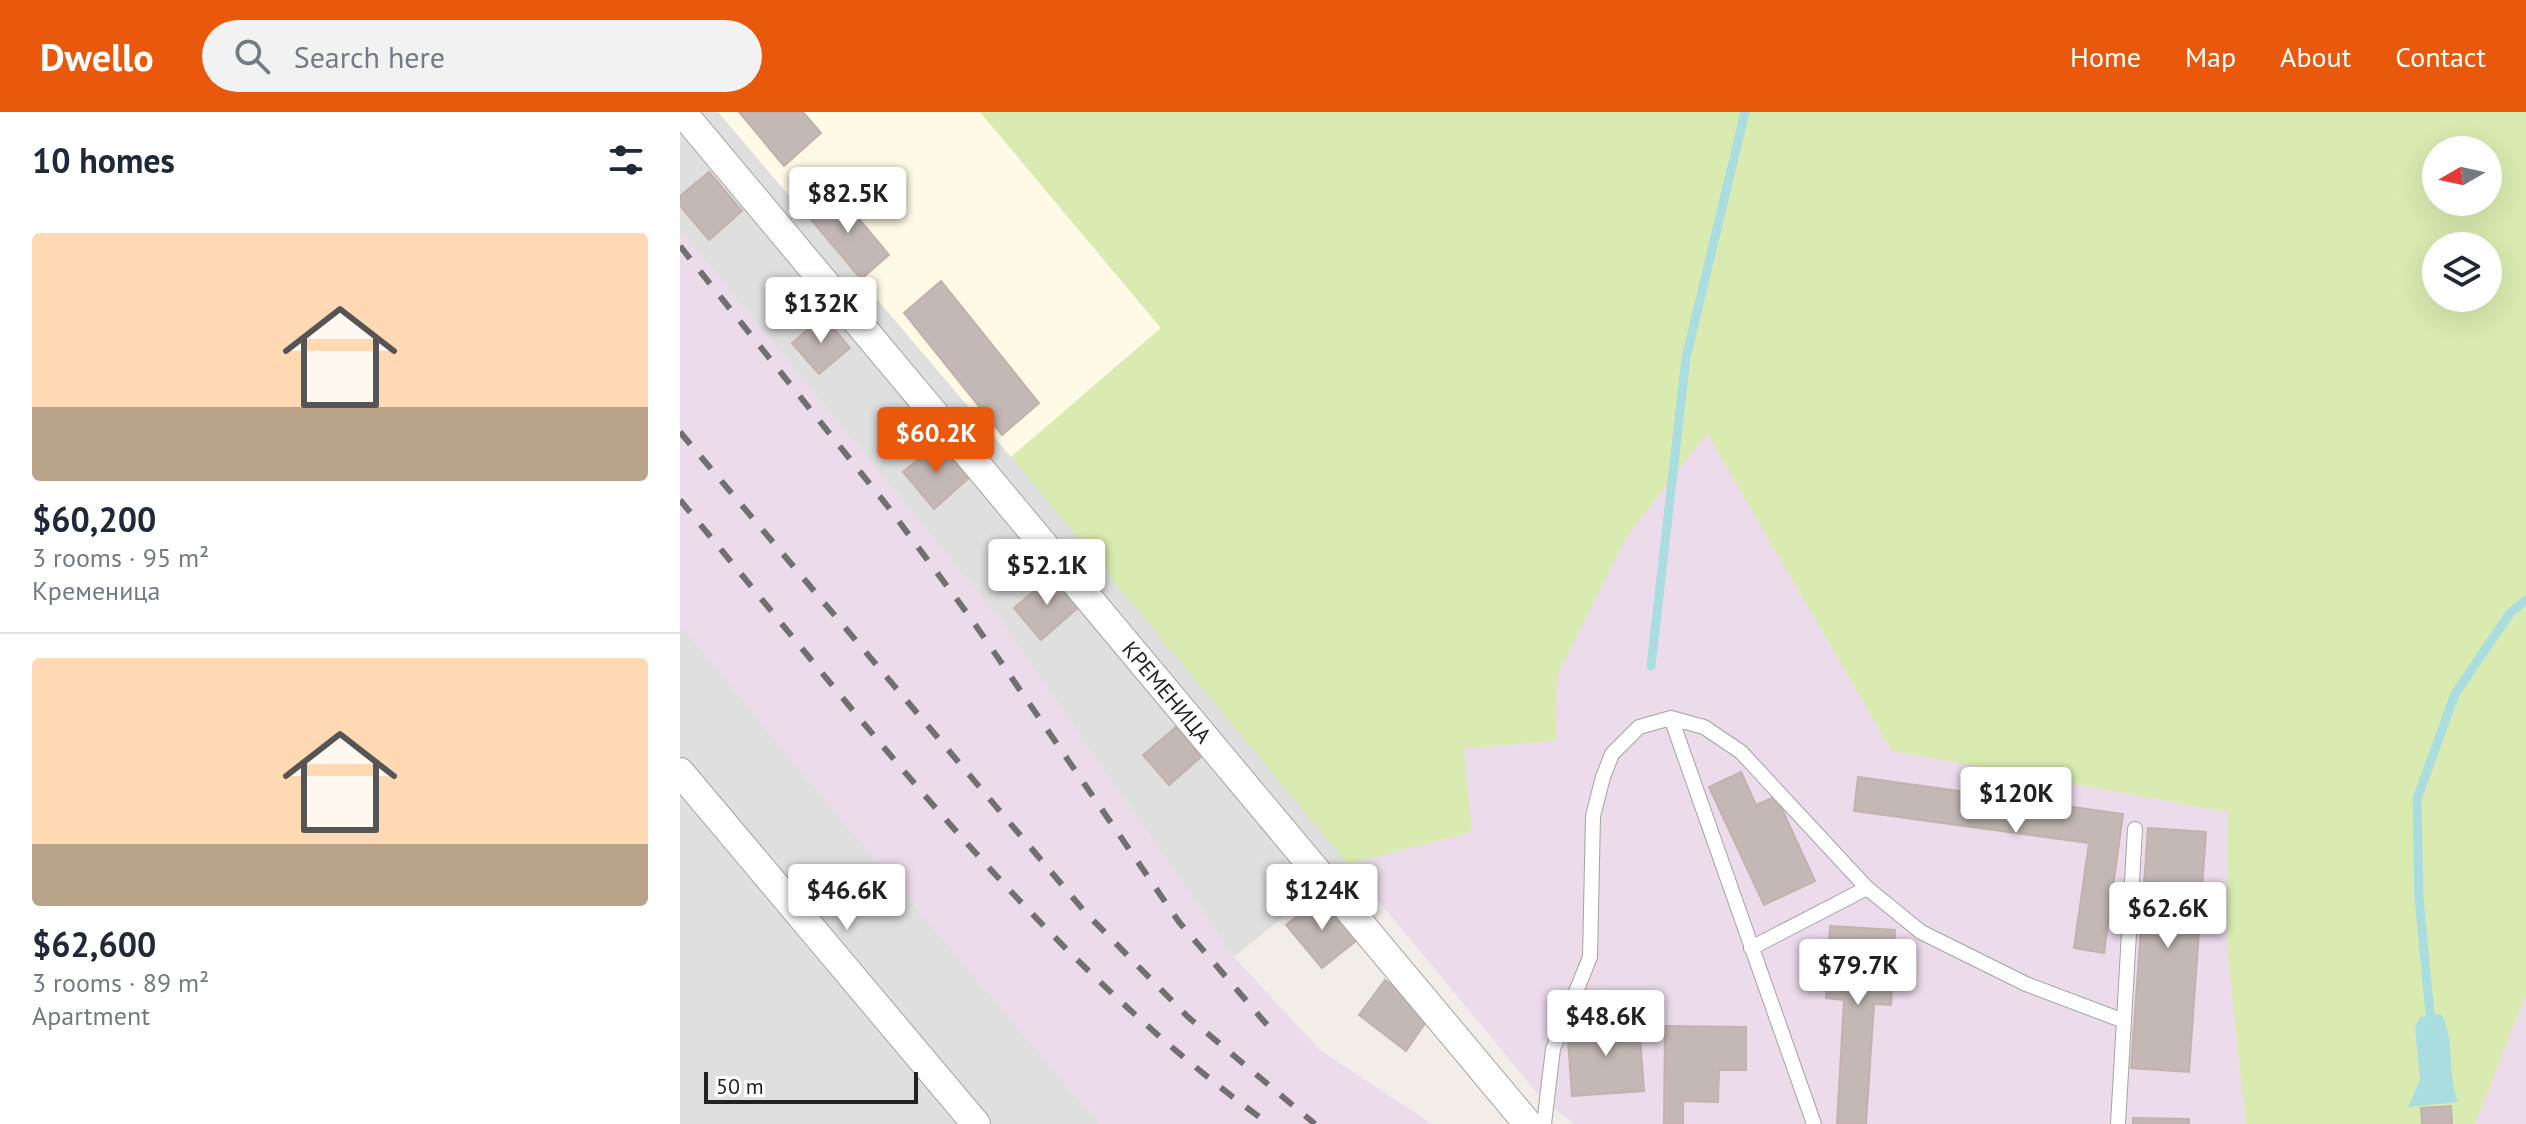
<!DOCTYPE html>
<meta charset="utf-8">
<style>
body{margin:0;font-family:"PT Sans",sans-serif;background:#f2f2f3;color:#1f2937;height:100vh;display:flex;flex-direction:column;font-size:30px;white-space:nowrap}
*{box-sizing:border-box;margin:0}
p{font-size:26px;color:#747a83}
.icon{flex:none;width:44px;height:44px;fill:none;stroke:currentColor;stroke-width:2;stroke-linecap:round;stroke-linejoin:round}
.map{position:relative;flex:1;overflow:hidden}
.side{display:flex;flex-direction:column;background:#fff;width:680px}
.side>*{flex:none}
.needle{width:52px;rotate:261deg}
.controls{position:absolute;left:1742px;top:24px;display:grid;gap:16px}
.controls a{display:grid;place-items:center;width:80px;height:80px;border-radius:50%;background:#fff;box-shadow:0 8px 32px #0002;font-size:40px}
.scale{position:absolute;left:24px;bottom:20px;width:214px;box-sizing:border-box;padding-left:8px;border:4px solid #222;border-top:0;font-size:22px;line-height:28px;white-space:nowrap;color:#222;-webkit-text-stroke:6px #fff;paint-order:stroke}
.price{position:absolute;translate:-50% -68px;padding:0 18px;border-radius:8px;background:#fff;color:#222;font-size:26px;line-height:52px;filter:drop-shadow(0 2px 4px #0008)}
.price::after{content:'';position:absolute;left:50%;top:48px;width:24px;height:18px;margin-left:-12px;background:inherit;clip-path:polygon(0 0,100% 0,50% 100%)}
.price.on{background:#ea580c;color:#fff}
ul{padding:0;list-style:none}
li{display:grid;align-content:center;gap:16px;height:424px;padding:0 32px}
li+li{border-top:2px solid #e0e1e3}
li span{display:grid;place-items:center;height:248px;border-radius:8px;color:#555}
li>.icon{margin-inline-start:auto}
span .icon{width:144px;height:144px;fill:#fffc;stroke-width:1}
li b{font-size:34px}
h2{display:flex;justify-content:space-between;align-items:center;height:96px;padding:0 32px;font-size:34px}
header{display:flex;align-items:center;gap:48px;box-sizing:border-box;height:112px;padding:0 40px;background:#ea580c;color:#fff}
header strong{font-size:38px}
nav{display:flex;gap:44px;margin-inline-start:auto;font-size:28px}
.search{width:560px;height:72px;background:#f2f2f3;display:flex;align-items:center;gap:20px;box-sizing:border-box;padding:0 28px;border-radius:44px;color:#747a83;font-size:30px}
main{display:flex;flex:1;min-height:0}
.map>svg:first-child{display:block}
.residential{fill:#e0dfdf}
.industrial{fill:#ebdbeb}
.education{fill:#fffae5}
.grass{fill:#d9ebb0;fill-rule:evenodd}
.water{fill:#aadddf}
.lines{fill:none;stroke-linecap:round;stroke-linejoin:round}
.stream{stroke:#aadddf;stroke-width:9}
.building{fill:#c3b8b5;stroke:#c4b1ab;stroke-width:2}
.lane-casing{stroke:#a3a3a3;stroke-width:16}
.street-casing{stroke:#a3a3a3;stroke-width:30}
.lane{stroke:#fff;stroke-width:14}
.street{stroke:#fff;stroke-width:28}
.rail{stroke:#707070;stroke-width:6;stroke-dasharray:16 16;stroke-linecap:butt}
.labels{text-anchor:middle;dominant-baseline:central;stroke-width:7;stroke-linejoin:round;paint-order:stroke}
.street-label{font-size:22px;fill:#222;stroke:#fff}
</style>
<header>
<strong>Dwello</strong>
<div class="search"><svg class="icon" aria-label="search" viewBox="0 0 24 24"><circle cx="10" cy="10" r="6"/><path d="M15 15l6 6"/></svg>Search here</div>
<nav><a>Home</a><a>Map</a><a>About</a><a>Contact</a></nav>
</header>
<main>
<section class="side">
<h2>10 homes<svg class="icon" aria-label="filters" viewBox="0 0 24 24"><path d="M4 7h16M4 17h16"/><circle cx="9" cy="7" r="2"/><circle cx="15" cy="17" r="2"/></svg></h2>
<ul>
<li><span style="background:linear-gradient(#ffd9b3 70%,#b9a48a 0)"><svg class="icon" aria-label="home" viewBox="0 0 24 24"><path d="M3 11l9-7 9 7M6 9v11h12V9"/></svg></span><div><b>$60,200</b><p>3 rooms · 95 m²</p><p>Кременица</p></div></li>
<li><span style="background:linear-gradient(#ffd9b3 75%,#b9a48a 0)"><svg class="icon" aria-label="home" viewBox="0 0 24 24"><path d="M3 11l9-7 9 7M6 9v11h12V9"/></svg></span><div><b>$62,600</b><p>3 rooms · 89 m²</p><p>Apartment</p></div></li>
</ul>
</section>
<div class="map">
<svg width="1846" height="1012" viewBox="0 0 1846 1012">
<rect width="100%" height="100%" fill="#f2ede9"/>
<path class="residential" d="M0,0H300L481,216L331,345L668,752L554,845L316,502L0,118Z
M0,512L134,675L419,1012H0Z"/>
<path class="industrial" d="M0,118L316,502L554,845L640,938L752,1012H419L134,675L0,512Z
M1027,320L1212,639L1548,700V846L1566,1012H894L862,987L668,752L792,720L784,637L875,629L877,564L946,426Z
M1846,881V1012H1795Z"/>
<path class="education" d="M38,0H300L481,216L331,345Z"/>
<path class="grass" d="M300,0H1846V881L1795,1012H1566L1548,846V700L1212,639L1027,321L946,426L877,564L876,629L784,637L792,720L668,752L331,345L481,216ZM1756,38H1808V90H1756ZM1756,134H1808V186H1756Z"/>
<path class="water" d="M1761,902C1775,925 1767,961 1778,990L1728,995L1740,968L1735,915L1740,905Z"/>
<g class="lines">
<path class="stream" d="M971,554L1006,246L1065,0
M1751,913L1739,786L1737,687L1775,582L1830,501L1846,488"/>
</g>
<path class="building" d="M59,0H123L141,21L104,54Z
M29,60L62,99L29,128L0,94V84Z
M155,78L209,143L181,167L127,103Z
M261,169L359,291L322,323L224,201Z
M143,204L170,236L139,262L112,231Z
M260,330L289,366L254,397L223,360Z
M374,462L400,494L361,528L334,496Z
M496,615L521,645L489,673L463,643Z
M1061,660L1076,693L1096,684L1135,769L1084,793L1029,675Z
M1178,665L1443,702L1424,841L1394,836L1409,731L1174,699Z
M1468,716L1526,720L1509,960L1451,956Z
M642,784L677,828L642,856L606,813Z
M1150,814L1215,818L1211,893L1194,892L1186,1012H1157L1164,888L1146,886Z
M705,868L750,904L726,939L679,903Z
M959,909L964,979L892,984L887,914Z
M985,914L1066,915V958H1039L1038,990L1003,989V1012H984Z
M1771,994L1772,1012H1742L1741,996Z
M1453,1006L1509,1007V1012H1453Z"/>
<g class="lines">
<g class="lane-casing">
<path id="lane" d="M991,606L1134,1012
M1071,836L1187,776
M864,1012L873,937L910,845L913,704L923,665L932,642L959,615L991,606L1024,615L1061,640L1187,776L1241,820L1346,872L1444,909
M1438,1012L1455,717"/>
</g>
<g class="street-casing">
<g id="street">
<path id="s1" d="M2,0L848,1012"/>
<path d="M0,660L296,1012"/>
</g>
</g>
<use href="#lane" class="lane"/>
<use href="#street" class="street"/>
<path class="rail" d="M0,134L209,396L290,505L499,810L588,914
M0,320L405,800L508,905L635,1012
M0,388C182,606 357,844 589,1012"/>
</g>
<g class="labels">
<g class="street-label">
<text stroke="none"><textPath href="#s1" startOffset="756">КРЕМЕНИЦА</textPath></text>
</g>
</g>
</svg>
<div class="controls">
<a><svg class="needle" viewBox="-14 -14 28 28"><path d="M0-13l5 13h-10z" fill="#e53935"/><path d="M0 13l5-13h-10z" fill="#747a83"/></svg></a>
<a><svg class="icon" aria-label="layers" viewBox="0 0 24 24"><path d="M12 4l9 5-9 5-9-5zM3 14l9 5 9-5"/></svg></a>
</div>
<div class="scale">50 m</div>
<b class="price" style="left:168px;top:123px">$82.5K</b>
<b class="price" style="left:141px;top:233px">$132K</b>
<b class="price on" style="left:256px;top:363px">$60.2K</b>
<b class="price" style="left:367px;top:495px">$52.1K</b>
<b class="price" style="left:1336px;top:723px">$120K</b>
<b class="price" style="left:167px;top:820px">$46.6K</b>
<b class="price" style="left:642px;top:820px">$124K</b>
<b class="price" style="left:1488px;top:838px">$62.6K</b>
<b class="price" style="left:1178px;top:895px">$79.7K</b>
<b class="price" style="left:926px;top:946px">$48.6K</b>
</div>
</main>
